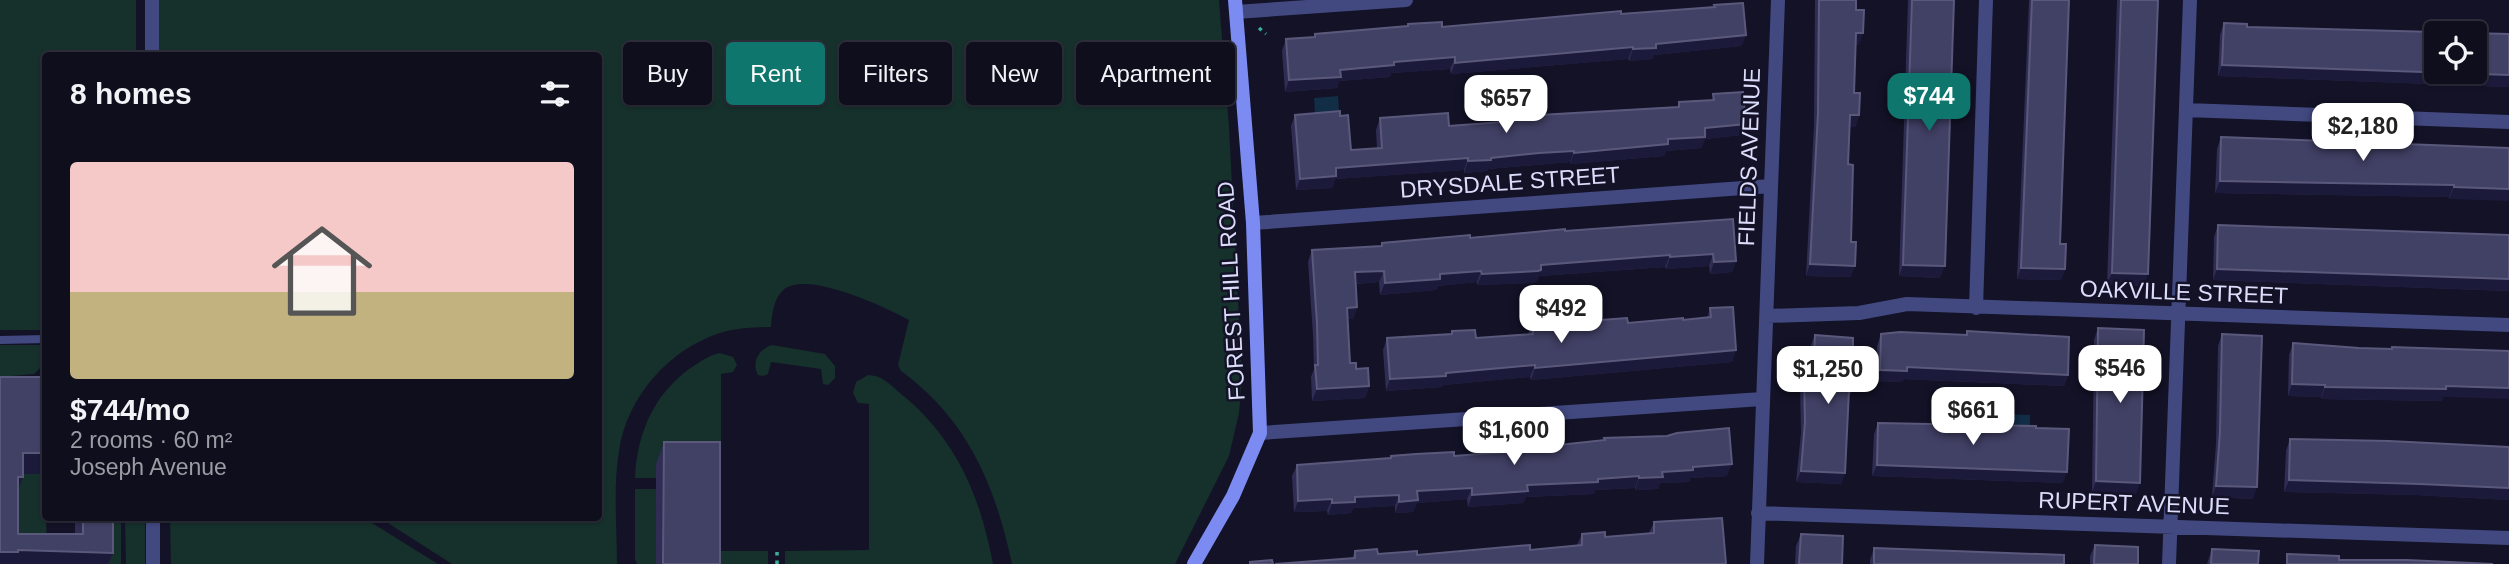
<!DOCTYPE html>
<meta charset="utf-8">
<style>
body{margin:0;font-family:Arial,sans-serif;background:#171726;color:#f1f3f6;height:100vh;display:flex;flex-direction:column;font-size:26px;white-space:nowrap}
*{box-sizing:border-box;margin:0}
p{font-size:23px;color:#9b9ca4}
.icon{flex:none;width:38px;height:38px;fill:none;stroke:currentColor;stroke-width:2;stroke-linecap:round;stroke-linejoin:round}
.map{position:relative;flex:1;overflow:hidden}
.sheet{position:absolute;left:42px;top:52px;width:560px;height:469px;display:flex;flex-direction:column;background:#0e0e1d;border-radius:7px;box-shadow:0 2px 5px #0004,0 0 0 2px #2e2e3b}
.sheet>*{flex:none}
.guide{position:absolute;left:623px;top:42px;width:665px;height:63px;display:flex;gap:14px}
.buttons{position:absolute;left:2424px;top:21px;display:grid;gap:14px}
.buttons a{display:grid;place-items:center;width:63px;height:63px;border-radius:7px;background:#0e0e1d;box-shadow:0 2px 5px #0004,0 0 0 2px #2e2e3b;font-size:35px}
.price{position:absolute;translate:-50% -60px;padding:0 16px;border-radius:14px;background:#fff;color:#222;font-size:23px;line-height:46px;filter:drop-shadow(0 2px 4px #0008)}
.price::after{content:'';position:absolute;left:50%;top:42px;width:21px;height:16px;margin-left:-10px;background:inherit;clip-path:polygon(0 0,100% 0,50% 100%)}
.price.on{background:#0f766e;color:#fff}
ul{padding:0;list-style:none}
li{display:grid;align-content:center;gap:14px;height:371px;padding:0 28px}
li+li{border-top:2px solid #2e2e3b}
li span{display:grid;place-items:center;height:217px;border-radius:7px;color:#555}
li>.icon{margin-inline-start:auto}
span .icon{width:126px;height:126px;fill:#fffc;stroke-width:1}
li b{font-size:30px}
h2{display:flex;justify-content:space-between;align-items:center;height:84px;padding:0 28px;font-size:30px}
.chip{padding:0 24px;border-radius:7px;background:#0e0e1d;box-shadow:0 2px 5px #0004,0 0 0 2px #2e2e3b;font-size:24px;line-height:63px}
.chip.on{background:#0f766e;color:#fff}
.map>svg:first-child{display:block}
.green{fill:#16302b}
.water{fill:#122d46}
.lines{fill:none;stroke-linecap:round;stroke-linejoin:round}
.path{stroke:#3caf97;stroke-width:3.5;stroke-dasharray:3.5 5;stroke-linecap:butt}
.lane{stroke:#424981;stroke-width:8}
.street{stroke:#424981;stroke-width:14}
.secondary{stroke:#7c8bf2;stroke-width:14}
.wall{fill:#2f2d53}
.shaded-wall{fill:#1c1a3a}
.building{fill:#414065;stroke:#5a597c;stroke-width:2;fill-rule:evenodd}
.labels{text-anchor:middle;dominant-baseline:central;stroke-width:5;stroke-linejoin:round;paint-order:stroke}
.street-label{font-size:23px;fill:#dbddfb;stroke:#131227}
</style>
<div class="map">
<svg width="2509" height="564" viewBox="0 0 2509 564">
<rect width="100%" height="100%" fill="#131227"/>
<path class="green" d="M0,0H136V56H46L45,330H0Z
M159,0H1219L1229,127L1242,378L1239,413L1229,456L1175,564H1012C995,485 968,420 901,371L898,365L909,320C886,307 810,272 786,288C774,296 772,314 771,327C755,327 739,328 723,332C670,348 627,396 619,451C613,488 617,527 617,564H452L380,518H598V56H159Z
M0,345H45V363L34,374L0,377Z
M772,345L825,354L835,366V378L828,385L823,384L821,369L771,362L768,374L763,376L758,375C751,362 759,349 772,345Z
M720,353L733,357L737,365L733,372L721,374V478L656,464V478H635C637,432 655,391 695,365C703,360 710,355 720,353Z
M868,375C881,375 890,384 900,393C956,438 980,495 993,564H785V551L869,550V404L858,403L853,393L856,382Z
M15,474H45L47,554L11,564Z
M712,483H721L720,551H768V564H712Z
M635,489H656V564H637L635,559Z
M105,518H121V564H105Z
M125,518H145V564H126Z
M170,518H364L438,564H171Z"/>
<path class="water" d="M1338,96L1339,111L1315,113L1314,98Z
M2005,414L2030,415V429L2005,428Z"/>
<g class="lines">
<path class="path" d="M1259,28L1266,34
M777,564V551"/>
<path class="lane" d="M0,340L46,339"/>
<path class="street" d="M152,0V56
M1236,12L1406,0
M2186,110L2509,122
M1253,223L1771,186
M1976,308L1986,0
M1767,316L1859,313L1907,304L2509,325
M1260,433L1762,399
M1758,513L2509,538
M153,518V564
M1757,564L1778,0
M2169,564L2190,0"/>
<path class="secondary" d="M1194,564L1233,496L1260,433L1253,223L1235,0"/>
</g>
<path class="wall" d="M1815,0H1856L1859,45H1856L1854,93L1859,115L1855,127L1849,126L1848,164L1851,277L1806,276L1814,125Z
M1908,0H1954L1940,278L1899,276Z
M2029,0H2069L2060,244L2065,269L2061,280L2017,279Z
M2117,0H2158L2144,286L2107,284Z
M1714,5L1746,35L1741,46L1654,55L1652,59L1629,61L1628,59L1451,74L1450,69L1391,73L1390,77L1339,81L1337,88L1285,92L1282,51L1286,39L1314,37L1315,34L1407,27L1408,24L1442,27L1713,7Z
M2224,23L2247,27L2509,34V87L2218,76L2220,35Z
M1713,94L1746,124L1741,135L1705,139L1701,148L1666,151L1664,156L1570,164V162L1488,169L1487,171L1464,173V170L1335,179L1332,188L1296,190L1291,126L1295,115L1340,116L1351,150L1377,148L1376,130L1380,118L1449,126L1502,122L1539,117L1540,115L1677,107L1679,102L1712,100Z
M2221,137L2509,148L2449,199V197L2215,193L2217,149Z
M1733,219L1736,261L1732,272L1710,274L1709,266L1666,269L1665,267L1539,276L1537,281L1533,283L1477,285V282L1438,286L1436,290L1380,295L1379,282L1356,284L1357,307L1353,319H1347L1350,363L1356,369L1369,386L1365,398L1312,401L1311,377L1314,369L1313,335L1308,262L1312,250L1381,246L1382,243Z
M2218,225L2509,235V291L2213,280L2214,237Z
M1710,308L1736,350L1732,362L1531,380L1530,377L1443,385L1442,387L1386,391L1383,350L1387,338L1451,334L1452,331L1476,338L1528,334L1532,325L1628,323L1683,320L1707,318Z
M2098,328L2136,494L2092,493L2094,340Z
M1967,331L2068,375L2064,386L1904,379L1902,382L1876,381L1877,346L1881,334H1966Z
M2222,334L2253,499L2212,497L2216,443L2218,346Z
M1815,335L1852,390L1848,399L1845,473L1841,484L1796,482L1801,433L1800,387L1804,375H1809L1810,347Z
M2293,343L2359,348L2391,349L2392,347L2443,397L2442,401L2321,399V397L2288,396L2289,355Z
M0,377L46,474H23L18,489V534H75V518H113V553L108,564H0Z
M1878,423L2036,428L2063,483L1872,476L1874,434Z
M1604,438L1727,476L1690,478L1689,482L1660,483L1658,489L1635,490V488L1595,490L1594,494L1526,497L1523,503L1468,507L1467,499L1417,503L1413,512L1395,513V506L1353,508L1351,513L1328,515L1327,511L1294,512L1292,476L1297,465L1390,458L1391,456H1454L1531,450L1532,448L1604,440Z
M2290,439L2509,447V500L2416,495L2284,492L2286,451Z
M664,442L720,564H656V464Z
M1654,522L1726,564L1352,558L1355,551L1378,554L1417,555L1530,550L1577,545L1582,534L1605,537L1649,533Z
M1801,534L1842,564H1795L1796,546Z
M2095,545L2138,564H2090V556Z
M1874,548L2064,564H1870V560Z
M2212,549L2258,564H2207Z"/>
<path class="shaded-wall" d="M1856,33H1863L1859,45H1852Z
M1746,35L1741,46L1654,55L1652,59L1629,61L1633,49L1656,44Z
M1633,47L1628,59L1451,74L1455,63Z
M1455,57L1450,69L1391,73L1390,77L1339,81L1337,88L1285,92L1289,80L1340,70L1394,62Z
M2222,65L2509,75V87L2218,76Z
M1850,115H1859L1855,127L1845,126Z
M1746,124L1741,135L1705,139L1701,148L1666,151L1664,156L1570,164L1574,153L1668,139L1705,128Z
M1574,151L1570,162L1535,165L1488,169L1487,171L1464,173L1468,161L1539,153Z
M1468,158L1464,170L1335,179L1332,188L1296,190L1300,179L1336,168Z
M2220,181L2454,185L2449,197L2215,193Z
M2454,187L2509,189V201L2449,199Z
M1713,254L1709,266L1666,269L1670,257Z
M1670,255L1665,267L1539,276L1537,281L1533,283L1477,285L1482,274L1541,265Z
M1736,261L1732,272L1710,274L1714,262Z
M1810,264L1855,266L1851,277L1806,276Z
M1903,265L1945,266L1940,278L1899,276Z
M2021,268L2065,269L2061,280L2017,279Z
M2217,269L2509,279V291L2213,280Z
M1384,271L1379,282L1351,284L1355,272Z
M1481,271L1477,282L1438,286L1436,290L1380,295L1385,283L1440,274Z
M2112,273L2148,274L2144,286L2107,284Z
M1357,307L1353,319H1343L1347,308Z
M1736,350L1732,362L1531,380L1535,368Z
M1535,365L1530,377L1443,385L1442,387L1386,391L1390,379Z
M1907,367L2068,375L2064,386L1904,379L1902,382L1876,381L1880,370Z
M2292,384L2325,385L2321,397L2288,396Z
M1369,386L1365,398L1312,401L1317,389Z
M2446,386L2509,388V399L2443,397L2442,401L2321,399L2325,387Z
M23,453H46V474H15Z
M1732,464L1727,476L1690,478L1689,482L1660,483L1658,489L1635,490L1639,478L1662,472L1693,467Z
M1877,465L2067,472L2063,483L1872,476Z
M1801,471L1845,473L1841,484L1796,482Z
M1639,476L1635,488L1595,490L1594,494L1526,497L1523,503L1468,507L1472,495L1527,485Z
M18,477H23L15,498Z
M2289,480L2420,484L2509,488V500L2416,495L2284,492Z
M2096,481L2140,483L2136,494L2092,493Z
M2216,486L2257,487L2253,499L2212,497Z
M1472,488L1467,499L1417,503L1413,512L1395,513L1399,502L1417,491Z
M1399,495L1395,506L1353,508L1351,513L1328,515L1332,503L1355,497Z
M1332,499L1327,511L1294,512L1298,501Z
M18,550L113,553L108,564H0V552Z"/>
<path class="building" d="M1819,0H1856V10H1864L1863,33H1856L1854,93H1860L1859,115H1850L1848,164L1853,165L1851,242H1856L1855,266L1810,264L1818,113Z
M1912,0H1954L1945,266L1903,265Z
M2032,0H2069L2060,244H2066L2065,269L2021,268Z
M2121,0H2158L2148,274L2112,273Z
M1743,3L1746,35L1656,44V48L1633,49V47L1455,63V57L1394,62V65L1340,70L1341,77L1289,80L1286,39L1315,37V34L1408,26V24L1442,22V27L1621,11V14L1715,7L1714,5Z
M2224,23L2247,24V27L2509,34V75L2222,65ZM2436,33H2474V72H2436Z
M1743,92L1746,124L1705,128V137L1668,139V144L1574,153V151L1539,153L1491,158V160L1468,161V158L1336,168V176L1300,179L1295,115L1340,111V116L1348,115L1351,150L1382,148L1380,118L1448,113L1449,126L1502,122L1540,117V115L1679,107V102L1714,100L1713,94Z
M2221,137L2509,148V189L2454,187V185L2220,181Z
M1733,219L1736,261L1714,262L1713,254L1670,257V255L1541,265V270L1538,271L1482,274L1481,271L1440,274V279L1385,283L1384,271L1355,272L1357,307L1347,308L1350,363H1356V369L1368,368L1369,386L1317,389L1315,365H1318L1317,323L1312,250L1382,246V243L1470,235V238L1565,229V231Z
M2218,225L2509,235V279L2217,269Z
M1733,307L1736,350L1535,368V365L1446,373V376L1390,379L1387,338L1452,334V331L1475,330L1476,338L1533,334L1532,325L1627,318L1628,323L1683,318V320L1711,317L1710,308Z
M2098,328L2144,330L2140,483L2096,481Z
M1967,331L2069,337L2068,375L1907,367V371L1880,370L1881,334L1900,332L1967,335Z
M2222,334L2262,336L2257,487L2216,486L2220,432Z
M1815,335L1853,338L1852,390H1849L1845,473L1801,471L1805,422L1804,375H1813Z
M2293,343L2359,348L2392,349V347L2509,351V388L2446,386V389L2325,387V385L2292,384Z
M0,377H46V453H23V477H18V534H83V518H113V553L18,550V552H0Z
M1878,423L2036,426V428L2069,429L2067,472L1877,465Z
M1729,428L1732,464L1693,467V470L1662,472L1663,477L1639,478V476L1598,479V482L1527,485L1528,491L1472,495V488L1417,491L1418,500L1399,502V495L1355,497V502L1332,503V499L1298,501L1297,465L1391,458V456L1416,454L1454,452V456L1532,450V448L1605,440L1604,438L1667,436L1677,433Z
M2290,439L2389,441L2509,447V488L2420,484L2289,480Z
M664,442H720V564H663Z
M1722,518L1726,564H1275L1355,558V551L1377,549L1378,554L1417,551V555L1530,545V550L1582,545V534L1605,532V537L1654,533V522Z
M1801,534L1843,536L1842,564H1799Z
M2095,545L2138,547V564H2094Z
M1874,548L2064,555V564H1874Z
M2212,549L2259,551L2258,564H2211Z
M2287,554L2339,556V560H2407L2493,564H2287Z
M1272,560L1273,564H1250V562Z"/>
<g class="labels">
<g class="street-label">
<text transform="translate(1749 157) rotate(-88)">FIELDS AVENUE</text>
<text transform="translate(1510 182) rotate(-4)">DRYSDALE STREET</text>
<text transform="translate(1231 291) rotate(-93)">FOREST HILL ROAD</text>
<text transform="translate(2184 292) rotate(2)">OAKVILLE STREET</text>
<text transform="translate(2134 503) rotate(2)">RUPERT AVENUE</text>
</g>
</g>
</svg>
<div class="buttons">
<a><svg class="icon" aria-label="locate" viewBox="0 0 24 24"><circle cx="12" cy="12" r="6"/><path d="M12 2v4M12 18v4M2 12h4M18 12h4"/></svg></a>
</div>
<b class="price on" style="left:1929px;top:133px">$744</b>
<b class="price" style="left:1506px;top:135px">$657</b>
<b class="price" style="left:2363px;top:163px">$2,180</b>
<b class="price" style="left:1561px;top:345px">$492</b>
<b class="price" style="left:2120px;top:405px">$546</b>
<b class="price" style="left:1828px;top:406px">$1,250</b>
<b class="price" style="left:1973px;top:447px">$661</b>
<b class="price" style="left:1514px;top:467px">$1,600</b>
<div class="guide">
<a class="chip">Buy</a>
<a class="chip on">Rent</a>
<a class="chip">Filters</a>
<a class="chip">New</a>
<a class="chip">Apartment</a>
</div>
<section class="sheet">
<h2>8 homes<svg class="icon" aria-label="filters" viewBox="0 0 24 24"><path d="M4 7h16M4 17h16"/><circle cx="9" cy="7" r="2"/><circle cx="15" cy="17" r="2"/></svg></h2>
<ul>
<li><span style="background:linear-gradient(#f6c9c9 60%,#c2b280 0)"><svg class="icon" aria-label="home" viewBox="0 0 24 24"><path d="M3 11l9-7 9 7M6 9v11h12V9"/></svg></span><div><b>$744/mo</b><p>2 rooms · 60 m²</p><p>Joseph Avenue</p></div></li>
</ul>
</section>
</div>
